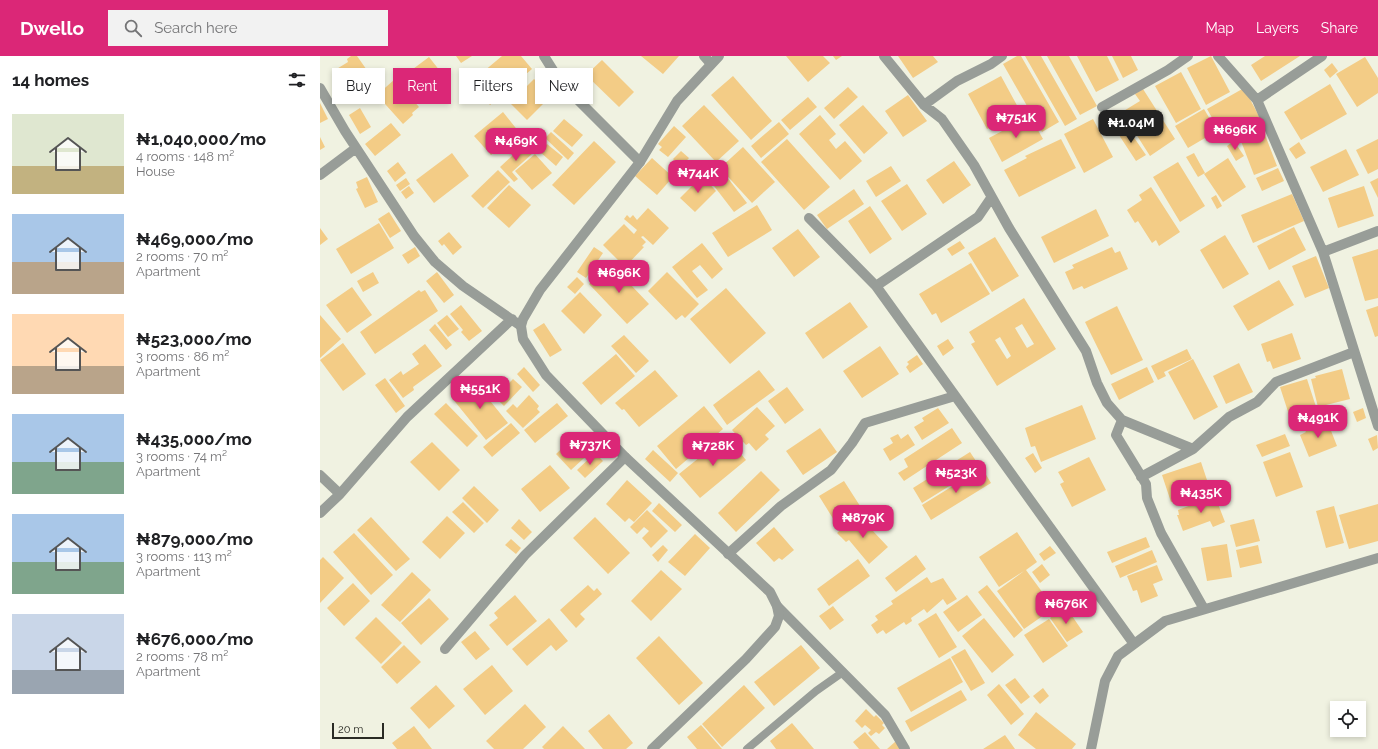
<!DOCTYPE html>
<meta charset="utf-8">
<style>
body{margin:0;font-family:Raleway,sans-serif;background:#f2f2f2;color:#202124;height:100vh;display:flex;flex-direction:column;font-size:15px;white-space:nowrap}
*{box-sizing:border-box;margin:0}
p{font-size:13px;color:#757577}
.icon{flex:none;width:22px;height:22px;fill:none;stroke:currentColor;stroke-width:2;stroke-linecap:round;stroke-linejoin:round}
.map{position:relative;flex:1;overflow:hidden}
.details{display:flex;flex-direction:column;background:#fff;width:320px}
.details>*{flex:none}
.guide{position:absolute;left:12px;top:12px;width:380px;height:36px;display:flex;gap:8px}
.controls{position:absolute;left:1010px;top:645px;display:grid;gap:8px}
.controls a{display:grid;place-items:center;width:36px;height:36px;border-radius:0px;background:#fff;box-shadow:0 2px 6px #0003;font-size:20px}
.scale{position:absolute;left:12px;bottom:10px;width:52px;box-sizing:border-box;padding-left:4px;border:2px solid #2a2b24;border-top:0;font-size:11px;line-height:14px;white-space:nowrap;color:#2a2b24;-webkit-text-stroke:3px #f0f2e1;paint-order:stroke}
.price{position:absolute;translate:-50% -34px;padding:0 9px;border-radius:8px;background:#db2777;color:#fff;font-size:13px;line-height:26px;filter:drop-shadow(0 1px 2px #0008)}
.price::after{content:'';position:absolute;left:50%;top:24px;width:12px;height:9px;margin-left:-6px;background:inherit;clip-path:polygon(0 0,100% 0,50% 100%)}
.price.current{background:#222;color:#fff}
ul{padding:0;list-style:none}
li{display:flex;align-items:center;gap:12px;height:100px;padding:0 12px}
li span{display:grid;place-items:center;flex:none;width:112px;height:80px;border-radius:0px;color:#555}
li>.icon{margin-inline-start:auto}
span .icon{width:48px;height:48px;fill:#fffc;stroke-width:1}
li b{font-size:17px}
h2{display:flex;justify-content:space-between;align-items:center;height:48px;padding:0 12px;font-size:17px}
.chip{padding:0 14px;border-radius:0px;background:#fff;box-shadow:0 2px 6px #0003;font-size:14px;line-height:36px}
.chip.current{background:#db2777;color:#fff}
header{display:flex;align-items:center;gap:24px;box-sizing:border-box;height:56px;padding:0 20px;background:#db2777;color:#fff}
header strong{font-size:19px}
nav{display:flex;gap:22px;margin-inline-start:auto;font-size:14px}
.search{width:280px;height:36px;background:#f2f2f2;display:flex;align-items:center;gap:10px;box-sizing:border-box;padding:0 14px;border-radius:0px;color:#757577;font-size:15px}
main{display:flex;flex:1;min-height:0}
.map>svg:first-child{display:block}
.building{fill:#f3cc86;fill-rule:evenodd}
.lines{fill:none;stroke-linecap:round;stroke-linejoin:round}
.service{stroke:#989d98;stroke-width:8}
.minor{stroke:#989d98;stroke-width:10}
.tertiary{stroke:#989d98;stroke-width:10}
</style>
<header>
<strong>Dwello</strong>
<div class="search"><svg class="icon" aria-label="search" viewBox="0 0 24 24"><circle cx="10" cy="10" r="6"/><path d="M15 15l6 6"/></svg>Search here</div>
<nav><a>Map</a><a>Layers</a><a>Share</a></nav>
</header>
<main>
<section class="details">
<h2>14 homes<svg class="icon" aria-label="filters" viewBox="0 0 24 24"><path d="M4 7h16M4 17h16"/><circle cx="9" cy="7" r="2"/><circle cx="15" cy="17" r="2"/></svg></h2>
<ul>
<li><span style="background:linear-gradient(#dfe7d0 65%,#c2b280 0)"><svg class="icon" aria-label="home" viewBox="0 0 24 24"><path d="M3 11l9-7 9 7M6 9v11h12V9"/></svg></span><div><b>₦1,040,000/mo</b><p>4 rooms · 148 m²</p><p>House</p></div></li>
<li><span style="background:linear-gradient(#a9c7e8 60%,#b9a48a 0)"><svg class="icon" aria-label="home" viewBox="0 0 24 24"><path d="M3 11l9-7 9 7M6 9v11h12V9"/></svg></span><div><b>₦469,000/mo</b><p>2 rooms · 70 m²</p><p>Apartment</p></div></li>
<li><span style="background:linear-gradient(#ffd9b3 65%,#b9a48a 0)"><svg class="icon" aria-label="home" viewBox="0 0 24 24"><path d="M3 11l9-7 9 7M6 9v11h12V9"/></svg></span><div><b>₦523,000/mo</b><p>3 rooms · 86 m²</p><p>Apartment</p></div></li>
<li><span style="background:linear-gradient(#a9c7e8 60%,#7fa58c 0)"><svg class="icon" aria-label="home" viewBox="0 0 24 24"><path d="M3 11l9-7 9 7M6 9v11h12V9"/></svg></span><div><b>₦435,000/mo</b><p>3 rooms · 74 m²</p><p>Apartment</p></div></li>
<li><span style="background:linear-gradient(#a9c7e8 60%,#7fa58c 0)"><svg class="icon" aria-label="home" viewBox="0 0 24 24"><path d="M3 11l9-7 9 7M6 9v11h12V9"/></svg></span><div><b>₦879,000/mo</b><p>3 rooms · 113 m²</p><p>Apartment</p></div></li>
<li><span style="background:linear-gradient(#c9d6e8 70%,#9aa5b1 0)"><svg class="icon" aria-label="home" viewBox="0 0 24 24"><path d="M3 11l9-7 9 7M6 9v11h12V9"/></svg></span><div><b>₦676,000/mo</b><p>2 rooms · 78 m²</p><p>Apartment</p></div></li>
</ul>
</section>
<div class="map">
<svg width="1058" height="693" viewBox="0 0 1058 693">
<rect width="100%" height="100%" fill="#f0f2e1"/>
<path class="building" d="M31,0H37L56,27L40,38L37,34L31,38L15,14L28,6L27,3Z
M136,0H152L141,7Z
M182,0H201L212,13L170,49L151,26Z
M321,0H359L343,18Z
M466,0H503L510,7L488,26Z
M513,0H522L516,4Z
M578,0H613L618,6L593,22Z
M697,0H701L739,66L722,76L683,8Z
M705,0H721L757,63L745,70Z
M727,0H749L777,50L760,59Z
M757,0H787L799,24L776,36Z
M792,0H811L818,14L803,22Z
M891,0L910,36L886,49L867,12Z
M945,0H980L941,25L931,9Z
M109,1L131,29L111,44L89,16Z
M1045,1L1058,22V37L1037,51L1016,18Z
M282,4L314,36L299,51L266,19Z
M1012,7L1018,15L1010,22L1004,14Z
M861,16L881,53L856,67L835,30Z
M413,20L452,65L431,84L391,39Z
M681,20L700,55L667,73L648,38Z
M75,23L99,51L92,57L93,59L83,68L57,39Z
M214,23L231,40L207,64L190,47Z
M1010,28L1027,58L981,84L964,56Z
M528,31L538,41L514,63L504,52Z
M924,32L940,62L904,83L887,53Z
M823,33L855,83L830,100L802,56L820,45L815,38Z
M588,39L607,65L583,81L565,55Z
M488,41L497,51L470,74L461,64Z
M0,47L8,63L0,67Z
M384,49L419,85L396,106L362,70Z
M543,49L568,77L544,98L519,69Z
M40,52L51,71L40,78L29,59Z
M884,53L897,75L868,92L855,70Z
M183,56L199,76L171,99L154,80Z
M500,59L516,78L509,84L516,93L525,85L542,105L520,124L479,78Z
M710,60L723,83L682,106L669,82Z
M244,63L263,79L252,91L233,75Z
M773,63L793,101L764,117L744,78Z
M459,66L469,78L441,102L431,90Z
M71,67L81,79L55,100L45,88Z
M354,70L366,81L348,101L339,94L342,91L338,88Z
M806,70L826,99L816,105L797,76Z
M942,71L957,110L934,119L919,80Z
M231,76L254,97L248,104L225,82Z
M0,81L5,91L0,94Z
M467,83L510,131L484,154L441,106Z
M741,83L756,112L699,141L684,114L707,102L705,100Z
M1058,83V113L1048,118L1036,94Z
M274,85L296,106L254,149L232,129Z
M914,85L924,100L916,105L907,90Z
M979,86L986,97L976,103L969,93Z
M205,88L213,97L192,116L198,123L194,126L180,111Z
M227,88L243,101L236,110L220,96Z
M423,91L455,126L432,147L400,112Z
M1026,93L1039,119L1003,136L990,111Z
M361,95L369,102L361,111L353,103Z
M132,97L149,120L114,147L96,124Z
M874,97L885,117L878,121L866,101Z
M215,98L232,117L212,134L195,115Z
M332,102L353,121L337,139L315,120Z
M908,102L926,131L903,146L884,118Z
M634,105L651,129L623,148L606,124Z
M78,106L86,117L75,126L67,115Z
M858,106L885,150L860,166L833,121Z
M571,110L581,125L556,141L546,125Z
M958,112L964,125L942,135L936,122Z
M178,114L190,126L163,152L151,140Z
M382,120L396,135L375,156L360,142Z
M47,121L58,146L45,152L36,133L38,132L36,126Z
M407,121L427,147L414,156L394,130Z
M86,122L90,128L80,135L76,129Z
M1058,122V142L1050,126Z
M587,128L607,158L582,175L561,145Z
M189,129L211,149L189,172L167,152Z
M89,130L94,137L86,143L81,136Z
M1044,130L1054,160L1018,172L1008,142Z
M831,131L860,176L839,190L836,184L832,187L818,165L815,167L807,154L822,144L819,139Z
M534,133L544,148L507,173L497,159Z
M972,138L984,165L933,187L921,159Z
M896,139L902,150L897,153L891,142Z
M437,149L452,174L408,201L392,177Z
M550,150L572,183L550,198L528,165Z
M328,152L349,172L333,189L323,180L321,181L326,186L322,190L324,191L305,211L283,189L304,168L314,178L317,174L304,163L307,159L310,162L313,159L317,164Z
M776,153L789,180L734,207L721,181Z
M69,156L81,175L70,182L58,163Z
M59,167L74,192L31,218L16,193Z
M974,171L986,194L949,214L937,190Z
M0,172L8,183L0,189Z
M478,173L500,201L474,221L452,192Z
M129,176L142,191L133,199L124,188L122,190L118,185Z
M905,179L929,218L903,233L880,194Z
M675,181L699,220L672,236L648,197Z
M640,185L645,192L632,200L627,193Z
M382,187L403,213L392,223L380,209L372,215L388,234L377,242L352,211Z
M95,191L100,200L88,208L82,199Z
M274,191L283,197L266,222L257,216Z
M792,191L795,197L800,195L808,213L764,233L762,230L753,234L745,216L754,212L752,209Z
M1058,193V242L1045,245L1032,201Z
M996,200L1009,232L985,242L972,210Z
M651,207L670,238L621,267L616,257L612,259L599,238Z
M291,208L329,248L307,268L269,228Z
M53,216L59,227L43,236L37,225Z
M117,216L134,239L124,247L106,225Z
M347,216L379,248L365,262L362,259L356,264L328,235Z
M257,221L264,228L255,238L247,231Z
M959,224L974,249L928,275L913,250Z
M32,231L52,259L27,277L6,249Z
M406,232L446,277L410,308L370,263Z
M99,234L101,236L105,234L118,255L55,298L40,276Z
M260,236L282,259L264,278L241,255Z
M704,242L736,293L677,330L651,288L655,286L649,276ZM702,268L714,288L707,292L695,272ZM680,281L691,300L687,303L675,284Z
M530,246L548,271L503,303L485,277Z
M141,249L162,275L149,285L141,276L143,274L130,258Z
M797,250L823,304L791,319L765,266Z
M1058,250V280L1055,281L1046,254Z
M0,259L21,283L0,302Z
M127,259L139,273L128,281L117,267Z
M224,267L242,294L230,301L213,274Z
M115,268L132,289L126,294L109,274Z
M972,277L981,303L953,313L950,305L947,306L941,288Z
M304,279L329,305L316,317L291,290Z
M628,283L634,292L623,300L617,290Z
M23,287L46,318L23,335L0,304Z
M105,288L122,310L93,331L94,334L83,342L69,324L81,315L83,319L99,308L92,298Z
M560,290L579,318L542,342L523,315Z
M867,293L872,303L844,316L846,320L838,324L831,310Z
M296,298L315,320L281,349L262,327Z
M597,299L603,308L590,317L586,311L589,308L587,306Z
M873,303L898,351L874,364L848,316Z
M919,307L933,336L906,348L893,320Z
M204,311L220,329L213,336L197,318Z
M827,311L834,326L799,344L791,328Z
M1022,313L1030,343L998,351L991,323L996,322L995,320Z
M335,314L358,340L319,371L304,353L302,354L295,347Z
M439,314L455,334L407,369L393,349Z
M65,322L85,350L76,357L55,329Z
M193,323L202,331L184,350L172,338L175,335L171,332L177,325L184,332Z
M987,323L999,360L972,368L960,331Z
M154,325L188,367L166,384L132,342Z
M467,331L484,354L465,368L448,345Z
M209,339L219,350L217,353L220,356L203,372L186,355L193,348L197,352Z
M126,347L158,380L147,391L114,358Z
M237,347L248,360L215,387L204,374Z
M762,349L776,383L721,406L715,390L711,391L705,372Z
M384,350L403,373L356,413L337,390Z
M437,351L455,370L445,379L449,383L436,395L429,387L426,389L412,374Z
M618,352L629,367L602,384L594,371L604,365L602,362Z
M1043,352L1046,362L1037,366L1033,356Z
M993,366L996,372L1008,367L1017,390L989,401L980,379L986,376L983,371Z
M191,367L200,377L172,401L163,391Z
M500,372L517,396L483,419L466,395Z
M632,372L642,387L584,425L578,417L588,411L584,403Z
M259,376L275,392L251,414L236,398Z
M578,378L581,383L588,378L595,389L570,405L563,393L573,387L570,382Z
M965,378L970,390L942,401L936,389Z
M1057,379L1058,392L1053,395L1048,383Z
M406,380L426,404L380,442L359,418Z
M112,386L140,414L119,435L90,406Z
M333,394L358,417L350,426L325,403Z
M650,396L660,411L602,447L593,432Z
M970,396L983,431L956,441L943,406Z
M275,397L283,405L265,422L257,414Z
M713,397L722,412L715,417L705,402Z
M769,401L786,434L752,451L740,428L744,426L738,416Z
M881,406L890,433L851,446L842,419Z
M230,409L250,432L220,456L201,433Z
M662,412L671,427L611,464L602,449Z
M441,415L460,434L416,476L398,457Z
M307,424L332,447L314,466L309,462L305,466L286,448Z
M524,425L542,453L517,469L499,440Z
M154,430L179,454L167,467L142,442Z
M895,440L905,466L893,471L890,465L863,475L857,459H859L858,454Z
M143,446L164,467L154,477L132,456Z
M339,447L362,469L355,476L332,455Z
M1058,448V485L1029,493L1019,459Z
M1014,450L1024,487L1006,492L996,455Z
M327,454L348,475L331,492L322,482L329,475L324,471L317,478L310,471Z
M537,458L568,491L549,508L529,484L526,486L517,477Z
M127,460L145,477L120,503L102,486Z
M51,461L90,503L76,515L37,474Z
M275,461L310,497L288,518L253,482Z
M199,463L212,476L204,484L191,472Z
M934,463L940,485L916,491L910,469Z
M454,471L474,494L462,504L459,502L454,506L436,487Z
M697,476L717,506L706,514L734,552L704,573L677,535L704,515L679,531L659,501Z
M34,477L73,519L51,539L13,496Z
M375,478L390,492L365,520L348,506Z
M826,481L830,491L792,507L787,496Z
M191,483L201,492L196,498L185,489Z
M907,488L912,521L887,525L881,492Z
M343,489L348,494L338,506L332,499Z
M938,489L942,507L920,512L916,494Z
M730,490L736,497L724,505L719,498Z
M832,494L837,506L800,522L795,510Z
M596,499L606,513L576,536L565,522Z
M3,501L24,522L0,547V504Z
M538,503L550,520L509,550L497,533Z
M722,508L730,519L720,527L712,516Z
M837,509L843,524L833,528L838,540L821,547L817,534L813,535L807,520Z
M341,514L362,533L331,565L311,545Z
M92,516L111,534L80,566L61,549Z
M607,521L611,527L623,522L637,543L627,549L623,543L607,557L604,553L591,562L592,565L586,569L584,566L566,578L563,574L557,578L551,569L558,564L555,560L573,548L571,545Z
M33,527L50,545L24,570L7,552Z
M268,529L274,535L277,532L282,538L260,558L265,563L256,572L240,554Z
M667,529L703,574L694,582L658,536Z
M195,539L217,565L187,590L169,569L178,562L174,557Z
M647,539L662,559L638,576L623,556Z
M109,542L129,563L101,589L81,567Z
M513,550L524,564L510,574L499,560Z
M746,551L763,576L747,586L730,562Z
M616,557L637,591L619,602L598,568Z
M56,561L82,587L61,608L35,582Z
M229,562L248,585L236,595L231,589L207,610L192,593Z
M664,562L694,599L672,617L642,580Z
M729,563L748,590L723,607L704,579Z
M155,575L170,593L156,604L141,586Z
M339,580L383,627L359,649L316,602Z
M84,589L101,606L77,628L61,611Z
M481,589L500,612L454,650L434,626Z
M645,593L665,627L651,635L631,601Z
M630,602L643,626L591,656L577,632Z
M172,609L193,635L165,659L143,633Z
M695,622L710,641L701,648L685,629Z
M679,628L704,658L691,669L667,639Z
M116,629L135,650L109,673L90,652Z
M424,629L445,652L402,691L382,668Z
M723,632L729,640L720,648L713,640Z
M641,634L647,644L591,676L585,665Z
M205,648L226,671L203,693H174L166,685Z
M546,653L554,661L556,659L564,667L562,669L565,672L559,678L556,676L551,680L548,677L551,674L545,669L542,672L535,665Z
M716,656L756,688L752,693H716L698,679Z
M289,658L313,687L306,693H283L268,675Z
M472,667L494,693H456L450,685Z
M381,669L402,693H377L367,681Z
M94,670L112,693H77L72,687Z
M243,670L265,693H224L222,691Z
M545,676L560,693H539L533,686Z
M685,679L695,693H663Z
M576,685L583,693H567Z"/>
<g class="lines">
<path class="service" d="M427,693L496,635L523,616"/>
<path class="minor" d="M224,0L241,27L320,106
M384,0L391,8
M564,0L604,49L622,63L654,109L689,172L766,295L777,327L787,347L802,364L796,379L826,428L827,442L841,477L884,553
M898,0L937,44L1003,196
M0,32L25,75L94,180L115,206L143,230L201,270
M937,44L1002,0
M604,49L637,25L671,8L682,0
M782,51L848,14L868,0
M0,119L36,92
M671,142L658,161L556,230L814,588
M489,162L556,230
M1058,175L1003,196L1058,370
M802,364L873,393
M0,419L20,438
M821,421L873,393L909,361L937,346L956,326L1034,296
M0,457L20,438L87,361L192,263
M408,498L461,450L511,414L532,387L545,367L635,340
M457,550L565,659L585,693
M125,593L205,499L305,401
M771,693L785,625L798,600L845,565L1058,502"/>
<path class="tertiary" d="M332,693L426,603L455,571L459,560L457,550L450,536L305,401L226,319L203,283L201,270L203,263L220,234L320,106L357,45L399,0"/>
</g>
</svg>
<div class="controls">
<a><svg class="icon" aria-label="locate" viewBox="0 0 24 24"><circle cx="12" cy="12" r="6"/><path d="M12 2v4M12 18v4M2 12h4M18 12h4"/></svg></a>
</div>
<div class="scale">20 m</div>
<b class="price" style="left:696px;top:83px">₦751K</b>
<b class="price current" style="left:811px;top:88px">₦1.04M</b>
<b class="price" style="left:915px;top:95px">₦696K</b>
<b class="price" style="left:196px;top:106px">₦469K</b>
<b class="price" style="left:378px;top:138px">₦744K</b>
<b class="price" style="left:299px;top:238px">₦696K</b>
<b class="price" style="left:160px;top:354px">₦551K</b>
<b class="price" style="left:998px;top:383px">₦491K</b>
<b class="price" style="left:270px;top:410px">₦737K</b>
<b class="price" style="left:393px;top:411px">₦728K</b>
<b class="price" style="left:636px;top:438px">₦523K</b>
<b class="price" style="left:881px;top:458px">₦435K</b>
<b class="price" style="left:543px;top:483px">₦879K</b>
<b class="price" style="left:746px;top:569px">₦676K</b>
<div class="guide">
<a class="chip">Buy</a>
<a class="chip current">Rent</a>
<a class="chip">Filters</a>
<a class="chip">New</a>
</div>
</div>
</main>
